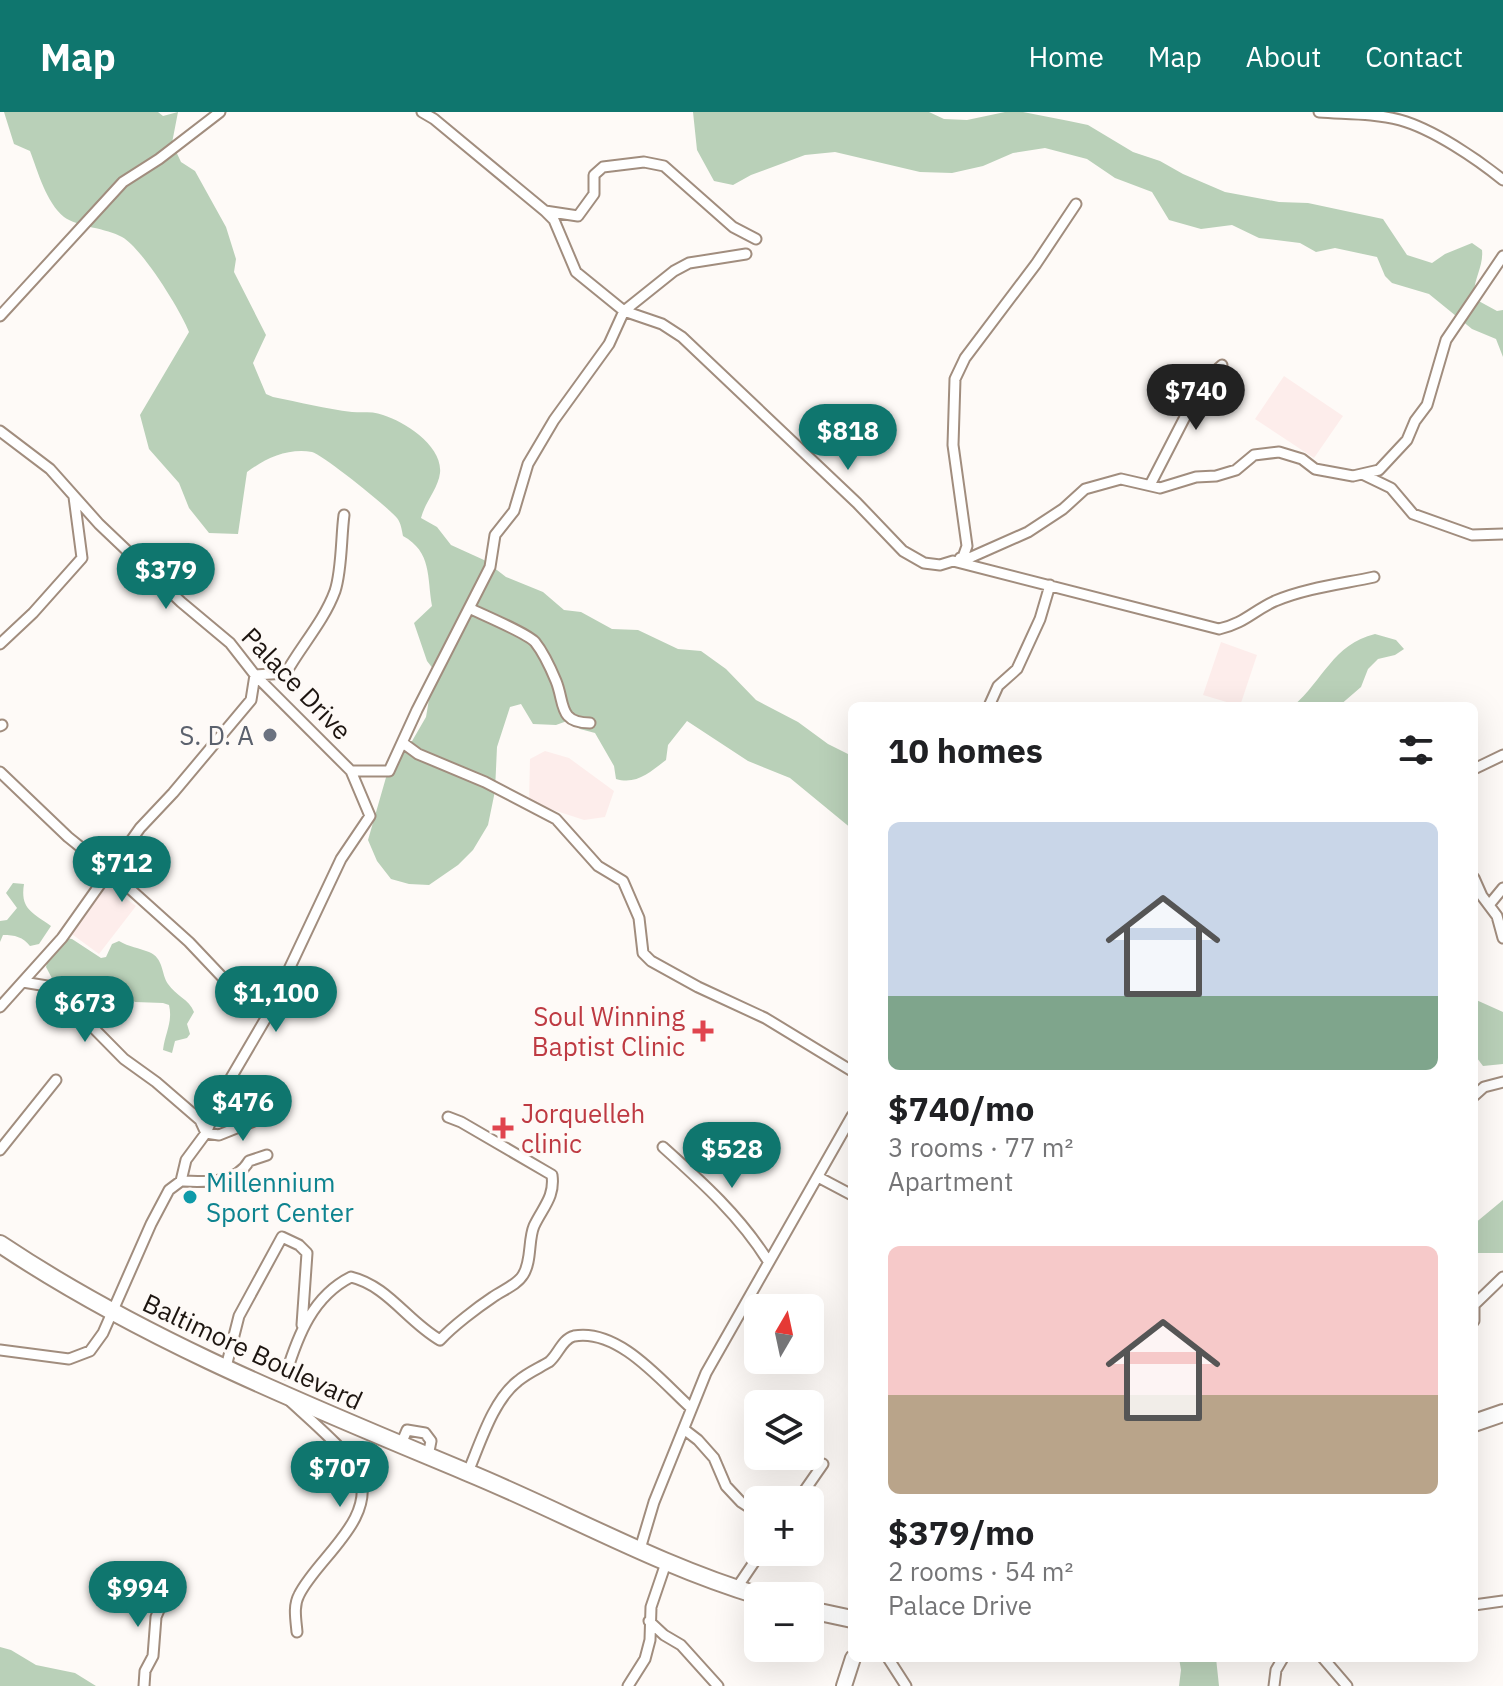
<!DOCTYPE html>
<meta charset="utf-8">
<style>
body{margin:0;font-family:"IBM Plex Sans",sans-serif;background:#f2f2f2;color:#202124;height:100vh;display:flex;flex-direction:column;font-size:30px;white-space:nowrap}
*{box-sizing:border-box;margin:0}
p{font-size:26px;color:#757577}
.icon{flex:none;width:44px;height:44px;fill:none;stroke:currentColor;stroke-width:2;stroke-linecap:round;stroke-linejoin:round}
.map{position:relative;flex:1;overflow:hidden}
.details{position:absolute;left:848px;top:590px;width:630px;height:960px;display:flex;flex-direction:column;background:#fff;border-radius:12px;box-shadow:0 8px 32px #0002}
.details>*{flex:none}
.needle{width:52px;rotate:9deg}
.buttons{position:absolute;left:744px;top:1182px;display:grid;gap:16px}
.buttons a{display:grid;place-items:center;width:80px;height:80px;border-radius:12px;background:#fff;box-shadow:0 8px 32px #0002;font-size:40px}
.price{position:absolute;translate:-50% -68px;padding:0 18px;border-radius:28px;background:#0f766e;color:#fff;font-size:26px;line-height:52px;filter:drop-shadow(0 2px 4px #0008)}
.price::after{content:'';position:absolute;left:50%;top:48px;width:24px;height:18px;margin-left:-12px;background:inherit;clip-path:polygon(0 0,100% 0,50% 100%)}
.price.on{background:#222;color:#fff}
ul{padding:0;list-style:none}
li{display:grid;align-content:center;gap:16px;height:424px;padding:0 40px}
li span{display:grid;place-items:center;height:248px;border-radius:12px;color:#555}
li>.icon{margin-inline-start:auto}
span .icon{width:144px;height:144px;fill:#fffc;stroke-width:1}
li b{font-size:34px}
h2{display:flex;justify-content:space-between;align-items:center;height:96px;padding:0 40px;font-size:34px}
header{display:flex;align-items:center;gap:48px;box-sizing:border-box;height:112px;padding:0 40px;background:#0f766e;color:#fff}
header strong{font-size:38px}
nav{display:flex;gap:44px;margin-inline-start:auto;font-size:28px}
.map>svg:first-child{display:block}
.education{fill:#fdedeb}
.green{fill:#b9d0b8}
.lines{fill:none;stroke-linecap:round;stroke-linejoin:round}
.minor-casing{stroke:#a18d7e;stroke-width:13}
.primary-casing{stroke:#a18d7e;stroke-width:18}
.trunk-casing{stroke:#a18d7e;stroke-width:20}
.minor{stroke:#fff;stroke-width:9}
.primary{stroke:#fff;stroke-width:14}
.trunk{stroke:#fff;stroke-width:16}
.worship-dot{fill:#6b7280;stroke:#fefaf7;stroke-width:3}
.health-dot{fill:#e0444e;stroke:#fefaf7;stroke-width:3}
.culture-dot{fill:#0f9aa8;stroke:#fefaf7;stroke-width:3}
.labels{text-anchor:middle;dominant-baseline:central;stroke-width:7;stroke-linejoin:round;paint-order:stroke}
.street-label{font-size:26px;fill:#1d1510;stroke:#fefaf7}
.worship-label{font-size:26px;fill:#5b616d;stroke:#fefaf7;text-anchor:end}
.health-label{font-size:26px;fill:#be3a42;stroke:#fefaf7;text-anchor:end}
.culture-label{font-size:26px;fill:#0d838f;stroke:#fefaf7;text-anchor:start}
</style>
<header>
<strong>Map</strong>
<nav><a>Home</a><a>Map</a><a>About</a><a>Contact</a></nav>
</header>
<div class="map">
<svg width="1503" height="1574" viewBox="0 0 1503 1574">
<rect width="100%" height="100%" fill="#fefaf7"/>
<path class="education" d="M1284,264L1343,304L1314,346L1255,307Z
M1221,530L1257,543L1240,594L1203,583Z
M545,639L569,646L614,679L605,705L584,708L529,690L530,647Z
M106,772L136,794L99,842L69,820Z"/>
<path class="green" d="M4,0H158L163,4L178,0L172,31L181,50L195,59L226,115L236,147L234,160L266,223L253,251L266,282L273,285C299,290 326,297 352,300C362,301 373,299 383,303C405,310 443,334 440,361C438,377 425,390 421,406L437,415L451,433L484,448L506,465L543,480L564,498L581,500L612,517L638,518L678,537L701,539L726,557L756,588L798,610L828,632L852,644V717L790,666L748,649L687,609L668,633L666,648C650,660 637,673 616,667L614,654L595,621L580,617L567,609L556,613L533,612L521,592L510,595L497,635L495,679L488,713L473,738L458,753L429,773L409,772L391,767L377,749L368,728L387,662L397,646L408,636L426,605L434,558L427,549L414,511L432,494C427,465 432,440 403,424C402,419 401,411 397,406C389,396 322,342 312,340C288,336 266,346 247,360L238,422L209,421L189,396L179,371L149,337L140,303L189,220C181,199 142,136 122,125C107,116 77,115 64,105C46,90 38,60 30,39L14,32Z
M693,0H929L944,7L967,8L1005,0H1023L1069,9L1088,13L1133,40L1160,49L1183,62L1225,80L1279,90L1308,91L1383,107L1407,143L1432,151L1445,142L1472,131L1482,138C1484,156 1471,170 1475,187L1497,199L1503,198V245L1496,227L1472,217L1429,182L1392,171L1385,164L1377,145L1335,136L1316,140L1300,131L1259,126L1232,113L1201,117L1169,108L1152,80L1115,66L1087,47L1045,36L1013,41L983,54L952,61L920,60L835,40L805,43L751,63L733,73L714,69L697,38Z
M1375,522L1396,528L1404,537L1395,543L1378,547L1368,557L1361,575L1339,594H1293C1323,569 1333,532 1375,522Z
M13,771L24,772C20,797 32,800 51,814L39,832L30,834C23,825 15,823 3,823L0,830V809L7,808L17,796L6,781Z
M65,826L72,827L101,846L106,845L112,832L119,829C129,835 139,836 149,840C164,846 161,862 168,872C176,884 189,887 194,900L187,912L190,922L187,926L175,929L172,941L163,938C165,921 173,910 169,893L163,891L135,890L112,874C99,876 88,889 76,893L56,874L46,855L49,843Z
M1474,887L1503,900V952L1483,954L1474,942Z
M1503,1088V1141H1474V1112Z
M0,1535L11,1538L36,1553L75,1561L96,1574H0Z
M1179,1546H1216L1219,1574H1179L1181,1558Z"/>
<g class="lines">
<g class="minor-casing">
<path id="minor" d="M422,0L434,7L545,99L554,108L576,160L624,199L662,212L682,225L857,391L903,439L924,451L940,453L953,449L1219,517C1245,511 1253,499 1275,489C1306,476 1341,472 1374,465
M1319,0C1346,2 1374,1 1400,8C1433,17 1477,47 1503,68
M545,99L578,104L594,82V63L603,55L644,50L664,54L733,115L756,127
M0,204L123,70L159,47L220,0
M0,319L50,357L99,412L181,490L230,531L255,563L351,659
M1362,362L1391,376L1413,402L1472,423L1503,422
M1150,373L1203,270L1222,253
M963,445L967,434L953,333L955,267L965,246L1036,152L1076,92
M960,446L967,447L1028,420L1063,397L1085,377L1121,367L1160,376L1196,365L1216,364L1236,358L1254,343L1279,340L1302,347L1315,357L1353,364L1379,358L1407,328L1415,309L1427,293L1446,228L1503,144
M469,496C483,503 527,521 535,530C543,540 551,557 556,569C565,591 558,611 590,611
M0,532L33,501L82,446L74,385
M989,594L998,574L1017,557L1040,507L1050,473
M0,614L2,613
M403,631L418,642L485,670L556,707L598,754L623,769L639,806L643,841L651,849L698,875L765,906L852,959
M1474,657L1503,643
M0,660L68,725L109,758L189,830L243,887L259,895L266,906
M1474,766L1482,784L1497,804L1503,826
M1489,793L1503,776
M25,868L23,870L53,875L124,947L156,970L200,1008L206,1021L219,1023L274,1001
M0,895L62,826L140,716L173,681L251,588L255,563L286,561C301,534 324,509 335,479C342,458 341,425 344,403
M1474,984L1484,975L1503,970
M663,1035C702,1070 740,1104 768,1149
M0,1038L56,968
M818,1065L852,1083
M181,1069C205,1070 236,1072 249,1049L267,1043
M1474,1193L1503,1165
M1474,1194V1209
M0,1238L69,1247L90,1239L103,1221L151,1112L169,1078L181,1069L186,1048L206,1021L225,976L266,906L341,747L370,704L351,659H389L417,598L490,455L495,423L514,399L528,352L554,308L609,232L624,199L674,159L689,151L746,142
M226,1255L239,1204L282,1125L299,1133L307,1141L302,1213
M286,1262C298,1223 313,1184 351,1165C388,1174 407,1209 440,1228C453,1214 478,1195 493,1185C503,1178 517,1173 523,1163C532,1149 528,1128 534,1114C543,1095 555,1085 552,1063L461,1010L448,1005
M291,1290C306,1304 353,1344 359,1361C377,1408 317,1446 299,1483C293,1494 296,1508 297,1520
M685,1318L698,1328L714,1346L726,1374L741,1390L758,1401
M401,1332L407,1318L425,1321L431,1329L428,1344
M468,1360C480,1332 493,1288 518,1269C527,1261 539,1256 549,1250C558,1243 562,1227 574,1224C619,1216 662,1270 691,1296
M798,1388L823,1352
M640,1437L654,1390L706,1261L852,1004
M736,1477L761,1440
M1474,1493L1503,1489
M649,1509L664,1523L681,1533L718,1574
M888,1546L906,1574
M1323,1546L1347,1574
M144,1574L145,1559L153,1544L156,1505L172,1468L169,1457
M628,1574L645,1547L650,1528L651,1495L666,1451
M1274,1574L1276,1558L1283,1546"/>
</g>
<g class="primary-casing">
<path id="primary" d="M844,1574L853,1546"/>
</g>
<g class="trunk-casing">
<path id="trunk" d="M0,1132C145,1229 309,1294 469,1361C566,1401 659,1454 760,1484
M1474,1311L1503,1301
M810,1498L852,1507"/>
</g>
<use href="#minor" class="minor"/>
<use href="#primary" class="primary"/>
<use href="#trunk" class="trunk"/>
</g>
<circle class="worship-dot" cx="270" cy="623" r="8"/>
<g class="health-dot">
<path d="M699 907h8v8h8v8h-8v8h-8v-8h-8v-8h8z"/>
<path d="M499 1004h8v8h8v8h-8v8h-8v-8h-8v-8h8z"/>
</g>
<circle class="culture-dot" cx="190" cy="1085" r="8"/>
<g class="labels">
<g class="street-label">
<text transform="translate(297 571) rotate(46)">Palace Drive</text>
<text transform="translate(253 1239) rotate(25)">Baltimore Boulevard</text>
</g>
<g class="worship-label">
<text x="254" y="623">S. D. A</text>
</g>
<g class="health-label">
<text x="685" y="904">Soul Winning<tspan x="685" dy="30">Baptist Clinic</tspan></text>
<text x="521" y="1001" text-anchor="start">Jorquelleh<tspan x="521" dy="30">clinic</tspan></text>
</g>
<g class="culture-label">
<text x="206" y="1070">Millennium<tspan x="206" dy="30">Sport Center</tspan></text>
</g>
</g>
</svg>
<div class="buttons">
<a><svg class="needle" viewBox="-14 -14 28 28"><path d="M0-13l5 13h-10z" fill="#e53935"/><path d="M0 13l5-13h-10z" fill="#757577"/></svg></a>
<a><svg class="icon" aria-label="layers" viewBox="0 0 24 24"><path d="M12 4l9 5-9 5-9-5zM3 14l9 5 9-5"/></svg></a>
<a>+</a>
<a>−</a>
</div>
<b class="price on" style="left:1196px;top:320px">$740</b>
<b class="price" style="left:848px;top:360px">$818</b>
<b class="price" style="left:166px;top:499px">$379</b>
<b class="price" style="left:122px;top:792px">$712</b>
<b class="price" style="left:276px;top:922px">$1,100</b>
<b class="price" style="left:85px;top:932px">$673</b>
<b class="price" style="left:243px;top:1031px">$476</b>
<b class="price" style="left:732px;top:1078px">$528</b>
<b class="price" style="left:340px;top:1397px">$707</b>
<b class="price" style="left:138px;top:1517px">$994</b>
<section class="details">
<h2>10 homes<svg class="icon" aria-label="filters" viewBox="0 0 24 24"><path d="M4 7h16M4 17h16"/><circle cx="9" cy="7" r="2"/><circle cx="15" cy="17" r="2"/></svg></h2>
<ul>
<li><span style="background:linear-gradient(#c9d6e8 70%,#7fa58c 0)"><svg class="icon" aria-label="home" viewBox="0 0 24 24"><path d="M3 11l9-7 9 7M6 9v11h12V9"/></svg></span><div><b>$740/mo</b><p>3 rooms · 77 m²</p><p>Apartment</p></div></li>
<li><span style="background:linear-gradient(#f6c9c9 60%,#b9a48a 0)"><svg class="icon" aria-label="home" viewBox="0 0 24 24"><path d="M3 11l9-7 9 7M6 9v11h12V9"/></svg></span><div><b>$379/mo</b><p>2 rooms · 54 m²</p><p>Palace Drive</p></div></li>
</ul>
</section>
</div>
